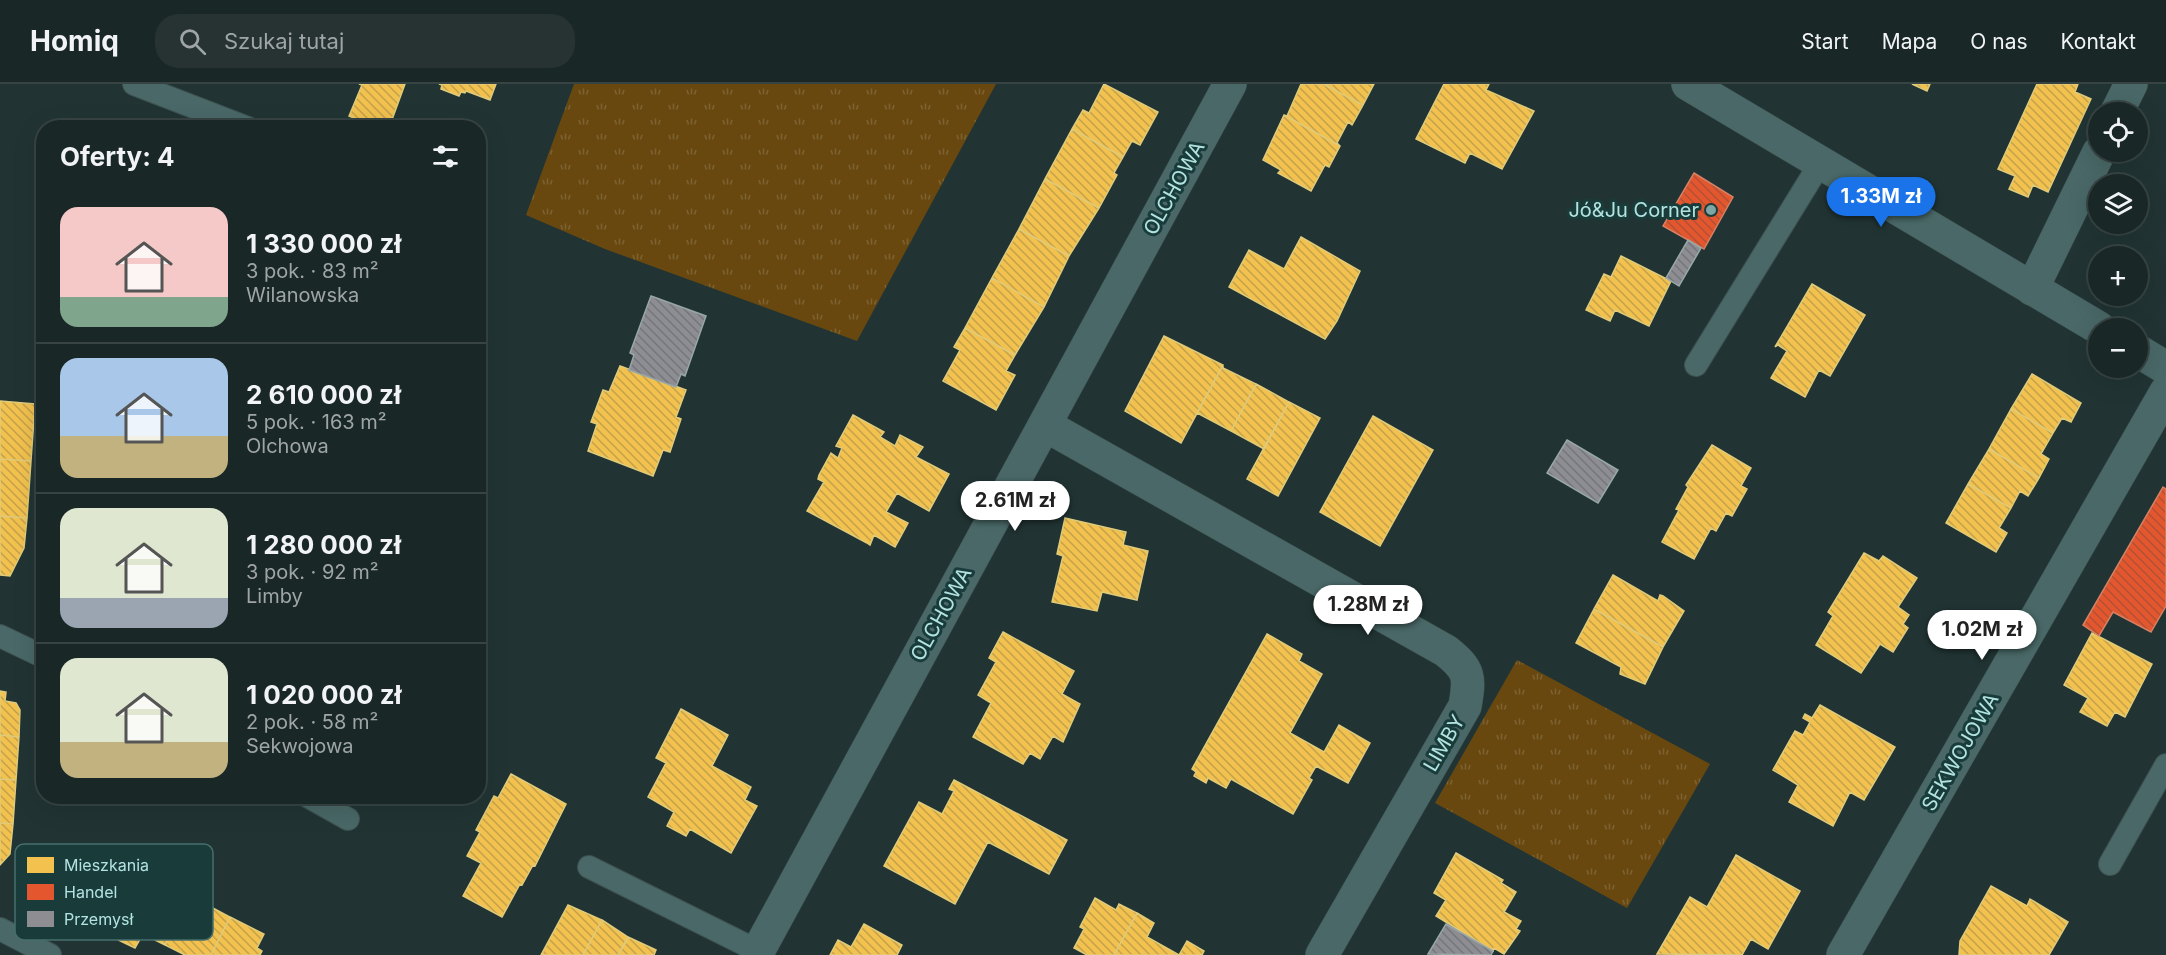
<!DOCTYPE html>
<html lang="pl">
<meta charset="utf-8">
<style>
body{margin:0;font-family:Inter,sans-serif;background:#263332;color:#f1f3f6;height:100vh;display:flex;flex-direction:column;font-size:22px;white-space:nowrap}
*{box-sizing:border-box;margin:0}
p{font-size:20px;color:#9fa5a7}
.icon{flex:none;width:33px;height:33px;fill:none;stroke:currentColor;stroke-width:2;stroke-linecap:round;stroke-linejoin:round}
.map{position:relative;flex:1;overflow:hidden}
.drawer{position:absolute;left:36px;top:36px;width:450px;height:684px;display:flex;flex-direction:column;background:#192726;border-radius:24px;box-shadow:0 6px 24px #0002,0 0 0 2px #374443}
.drawer>*{flex:none}
.tools{position:absolute;left:2088px;top:18px;display:grid;gap:12px}
.tools a{display:grid;place-items:center;width:60px;height:60px;border-radius:50%;background:#192726;box-shadow:0 6px 24px #0002,0 0 0 2px #374443;font-size:30px}
.price{position:absolute;translate:-50% -51px;padding:0 14px;border-radius:21px;background:#fff;color:#222;font-size:20px;line-height:39px;filter:drop-shadow(0 2px 3px #0008)}
.price::after{content:'';position:absolute;left:50%;top:36px;width:18px;height:14px;margin-left:-9px;background:inherit;clip-path:polygon(0 0,100% 0,50% 100%)}
.price.on{background:#1a73e8;color:#fff}
ul{padding:0;list-style:none}
li{display:flex;align-items:center;gap:18px;height:150px;padding:0 24px}
li+li{border-top:2px solid #374443}
li span{display:grid;place-items:center;flex:none;width:168px;height:120px;border-radius:18px;color:#555}
li>.icon{margin-inline-start:auto}
span .icon{width:72px;height:72px;fill:#fffc;stroke-width:1}
li b{font-size:26px}
h2{display:flex;justify-content:space-between;align-items:center;height:72px;padding:0 24px;font-size:26px}
header{display:flex;align-items:center;gap:36px;box-sizing:border-box;height:84px;padding:0 30px;background:#192726;border-bottom:2px solid #374443}
header strong{font-size:28px}
nav{display:flex;gap:33px;margin-inline-start:auto;font-size:21px}
.search{width:420px;height:54px;background:#263332;display:flex;align-items:center;gap:15px;box-sizing:border-box;padding:0 21px;border-radius:24px;color:#9fa5a7;font-size:22px}
.map>svg:first-child{display:block}
.grass{fill:url(#grass-tufts)}
.homes{fill:url(#homes-back-hatch);stroke:#dfcb7a;stroke-width:1.5}
.shops{fill:url(#shops-back-hatch);stroke:#d58164;stroke-width:1.5}
.industry{fill:url(#industry-back-hatch);stroke:#98a7aa;stroke-width:1.5}
.lines{fill:none;stroke-linecap:round;stroke-linejoin:round}
.service-casing{stroke:#3d5251;stroke-width:24}
.minor-casing{stroke:#3d5251;stroke-width:34}
.tertiary-casing{stroke:#3d5251;stroke-width:34}
.service{stroke:#496867;stroke-width:22}
.minor{stroke:#496867;stroke-width:33}
.tertiary{stroke:#496867;stroke-width:33}
.poi-dot{fill:#7fa6a4;stroke:#193c3b;stroke-width:2}
.labels{text-anchor:middle;dominant-baseline:central;stroke-width:6;stroke-linejoin:round;paint-order:stroke}
.street-label{font-size:20px;fill:#b2e3e1;stroke:#193c3b}
.poi-label{font-size:20px;fill:#b2e3e1;stroke:#193c3b;text-anchor:end}
.key{fill:#193c3b;stroke:#476e6d;stroke-width:1.5}
.key-label{font-size:16px;fill:#b2e3e1}
</style>
<header>
<strong>Homiq</strong>
<div class="search"><svg class="icon" aria-label="search" viewBox="0 0 24 24"><circle cx="10" cy="10" r="6"/><path d="M15 15l6 6"/></svg>Szukaj tutaj</div>
<nav><a>Start</a><a>Mapa</a><a>O nas</a><a>Kontakt</a></nav>
</header>
<div class="map">
<svg width="2166" height="871" viewBox="0 0 2166 871">
<defs>
<pattern id="grass-tufts" width="24" height="20" patternUnits="userSpaceOnUse" patternTransform="scale(1.5)"><rect width="24" height="20" fill="#69480f"/><path d="M3 7l-1-3M5 7V3M7 7l1-3M15 17l-1-3M17 17v-4M19 17l1-3" fill="none" stroke="#7c6232"/></pattern>
<pattern id="homes-back-hatch" width="6" height="6" patternUnits="userSpaceOnUse" patternTransform="scale(1.5)"><rect width="6" height="6" fill="#f2c14e"/><path d="M-1 5l2 2M0 0l6 6M5-1l2 2" fill="none" stroke="#c3a24c"/></pattern>
<pattern id="shops-back-hatch" width="6" height="6" patternUnits="userSpaceOnUse" patternTransform="scale(1.5)"><rect width="6" height="6" fill="#e4572e"/><path d="M-1 5l2 2M0 0l6 6M5-1l2 2" fill="none" stroke="#b05135"/></pattern>
<pattern id="industry-back-hatch" width="6" height="6" patternUnits="userSpaceOnUse" patternTransform="scale(1.5)"><rect width="6" height="6" fill="#8d8d92"/><path d="M-1 5l2 2M0 0l6 6M5-1l2 2" fill="none" stroke="#73777b"/></pattern>
</defs>
<rect width="100%" height="100%" fill="#213433"/>
<path class="grass" d="M574,0H996L857,257L605,165L526,131Z
M1517,576L1710,680L1627,824L1435,719Z"/>
<path class="homes" d="M359,0H405L389,44H379L349,32L362,1Z
M439,0H496L490,16L466,7L465,9L461,8L459,12L441,5L442,1Z
M1104,0L1158,28L1140,61L1132,57L1123,73L1072,45L1083,26L1089,29Z
M1301,0H1323L1363,21L1352,41L1348,38L1337,59L1340,62L1284,31L1287,32Z
M1323,0H1374L1363,21Z
M1444,0H1489L1486,6L1534,27L1502,85L1470,69L1465,79L1416,55Z
M1912,0H1930L1927,7Z
M2037,0H2078L2075,8L2091,15L2048,108L2033,101L2028,113L2009,105L2015,92L1998,85Z
M1284,31L1340,62L1329,83L1325,81L1311,107L1278,89L1281,86L1263,76Z
M1072,45L1123,73L1114,89L1117,91L1099,124L1045,95Z
M1045,95L1099,124L1069,172L1019,145Z
M1019,145L1069,172L1044,223L992,194Z
M1301,153L1360,187L1337,237L1325,255L1229,203L1249,166L1284,185Z
M1621,172L1671,197L1649,242L1615,226L1610,237L1586,226L1604,190L1611,193Z
M992,194L1044,223L1015,271L965,244Z
M1812,200L1865,231L1830,292L1819,286L1805,313L1771,294L1787,267L1778,261L1775,263Z
M965,244L1015,271L1006,287L1015,291L996,326L943,297L960,266L954,263Z
M1164,252L1223,281L1181,359L1125,327Z
M1223,281V284L1256,300L1231,347L1197,329Z
M620,282L686,306L676,333L681,335L670,368L663,366L653,392L588,367L597,340L591,338L603,306L609,308Z
M2032,290L2081,319L2071,338L2062,334L2053,349L2011,325Z
M1256,300L1289,318L1264,365L1231,347Z
M0,317L35,320L31,377L0,375Z
M1289,318L1320,334L1278,412L1247,395Z
M2011,325L2053,349L2041,370L2049,375L2039,394L1989,365Z
M853,331L884,348L880,353L895,362L900,351L923,363L916,373L949,390L929,427L897,409L886,428L908,439L895,463L874,451L870,461L867,459L807,427L824,398L818,395L819,391L831,369L838,374L842,364L836,362Z
M1373,332L1433,366L1380,462L1320,428Z
M1712,361L1751,384L1741,402L1747,405L1732,432L1726,429L1716,447L1711,444L1694,475L1662,458L1679,426L1676,425L1688,403L1686,401Z
M1989,365L2039,394L2028,412L2020,407L2011,424L1968,400Z
M0,375L31,377L27,434L0,432Z
M1968,400L2011,424L1999,444L2007,449L1996,468L1946,439Z
M0,432L27,434L24,464L10,492L0,491Z
M1065,434L1126,448L1123,461L1148,467L1137,516L1102,508L1097,527L1052,518L1063,472L1057,470Z
M1864,469L1879,477L1883,472L1917,494L1898,523L1909,531L1903,540L1908,544L1893,568L1880,560L1861,589L1816,561L1833,532L1828,528Z
M1613,491L1658,517L1660,511L1663,512L1684,527L1663,563L1594,525Z
M1594,525L1663,563L1645,600L1620,590L1621,583L1576,559Z
M1003,548L1074,587L1062,610L1080,620L1063,658L1053,652L1040,675L1030,669L1023,680L973,653L991,619L978,611L996,578L989,574Z
M2092,549L2152,580L2125,633L2115,628L2107,642L2080,628L2088,614L2064,601Z
M1267,550L1302,570L1299,577L1322,590L1290,649L1324,668L1339,641L1370,659L1348,699L1316,682L1309,694L1312,696L1293,730L1231,695L1226,704L1208,694L1206,699L1194,692L1196,688L1192,685Z
M0,607L6,608L5,617L16,619L20,626L19,653L0,651Z
M1820,621L1895,663L1864,716L1850,708L1833,742L1789,718L1798,701L1773,686L1795,647L1803,651L1810,638L1803,634L1805,630L1812,634Z
M681,625L728,651L712,682L751,703L745,716L757,722L731,769L690,745L686,752L667,742L674,728L648,713L666,679L656,674Z
M0,651L19,653L16,696L0,695Z
M511,690L566,720L535,782L533,781L522,801L520,800L502,833L463,812L481,779L467,772L480,748L476,746L494,712L498,714Z
M0,695L16,696L13,740L0,739Z
M954,696L1067,756L1049,790L988,758L955,820L884,782L919,718L942,730L954,707L949,705Z
M0,739L13,740L10,770L0,781Z
M1456,769L1503,796L1501,799L1516,808L1504,828L1521,837L1516,845L1520,847L1504,870L1494,864L1493,867L1436,832L1446,816L1434,809Z
M1736,771L1800,807L1768,865L1751,855L1742,871L1657,870L1690,813L1707,823Z
M150,790L171,802L174,796L193,806L165,861L143,850L135,864L116,855Z
M1991,802L2027,822L2030,815L2068,838L2049,871H1959L1960,857Z
M193,806L212,816L209,822L230,833L211,871H185L165,861Z
M1095,814L1116,826L1119,820L1137,829L1114,871H1087L1074,864L1084,845L1080,843Z
M568,821L602,836L583,871H541Z
M1137,829L1154,839L1147,853L1179,871L1187,857L1204,867L1202,871H1114Z
M230,833L264,850L257,864L262,867L260,871H211Z
M602,836L628,853L626,858L618,871H583Z
M864,840L902,861L897,871H830L838,856L851,863Z
M628,853L656,866L654,871H618Z"/>
<path class="shops" d="M1694,89L1733,113L1704,165L1663,142Z
M2163,403L2166,405V522L2151,548L2113,528L2099,552L2083,541Z"/>
<path class="industry" d="M1688,156L1701,164L1679,202L1666,194Z
M651,212L706,232L685,292L681,290L676,303L629,286L634,271L630,269Z
M1567,356L1618,386L1598,419L1547,389Z
M1446,840L1493,867L1491,871L1428,870Z"/>
<g class="lines">
<g class="service-casing">
<path id="service" d="M134,0L248,44
M1696,281L1821,78
M0,552L44,573
M307,712L348,735
M2110,780L2166,681
M589,783L758,867
M0,845L50,871"/>
</g>
<g class="minor-casing">
<path id="minor" d="M2117,28L2131,0
M2032,205L2099,68
M1045,341L1446,567C1470,586 1470,593 1465,622L1322,871
M756,871L1230,0
M1843,871L2166,308"/>
</g>
<g class="tertiary-casing">
<path id="tertiary" d="M1688,0L2099,244
M2138,267L2166,284"/>
</g>
<use href="#service" class="service"/>
<use href="#minor" class="minor"/>
<use href="#tertiary" class="tertiary"/>
</g>
<circle class="poi-dot" cx="1711" cy="126" r="6"/>
<g class="labels">
<g class="street-label">
<text transform="translate(1174 104) rotate(-61)">OLCHOWA</text>
<text transform="translate(941 530) rotate(-61)">OLCHOWA</text>
<text transform="translate(1444 659) rotate(-60)">LIMBY</text>
<text transform="translate(1960 668) rotate(-60)">SEKWOJOWA</text>
</g>
<g class="poi-label">
<text x="1699" y="126">Jó&amp;Ju Corner</text>
</g>
</g>
<rect x="15" y="760" width="198" height="96" rx="9" class="key"/>
<rect x="27" y="773" width="27" height="16" fill="#f2c14e"/>
<rect x="27" y="800" width="27" height="16" fill="#e4572e"/>
<rect x="27" y="827" width="27" height="16" fill="#8d8d92"/>
<g class="key-label">
<text x="64" y="787">Mieszkania</text>
<text x="64" y="814">Handel</text>
<text x="64" y="841">Przemysł</text>
</g>
</svg>
<div class="tools">
<a><svg class="icon" aria-label="locate" viewBox="0 0 24 24"><circle cx="12" cy="12" r="6"/><path d="M12 2v4M12 18v4M2 12h4M18 12h4"/></svg></a>
<a><svg class="icon" aria-label="layers" viewBox="0 0 24 24"><path d="M12 4l9 5-9 5-9-5zM3 14l9 5 9-5"/></svg></a>
<a>+</a>
<a>−</a>
</div>
<b class="price on" style="left:1881px;top:144px">1.33M zł</b>
<b class="price" style="left:1015px;top:448px">2.61M zł</b>
<b class="price" style="left:1368px;top:552px">1.28M zł</b>
<b class="price" style="left:1982px;top:577px">1.02M zł</b>
<section class="drawer">
<h2>Oferty: 4<svg class="icon" aria-label="filters" viewBox="0 0 24 24"><path d="M4 7h16M4 17h16"/><circle cx="9" cy="7" r="2"/><circle cx="15" cy="17" r="2"/></svg></h2>
<ul>
<li><span style="background:linear-gradient(#f6c9c9 75%,#7fa58c 0)"><svg class="icon" aria-label="home" viewBox="0 0 24 24"><path d="M3 11l9-7 9 7M6 9v11h12V9"/></svg></span><div><b>1 330 000 zł</b><p>3 pok. · 83 m²</p><p>Wilanowska</p></div></li>
<li><span style="background:linear-gradient(#a9c7e8 65%,#c2b280 0)"><svg class="icon" aria-label="home" viewBox="0 0 24 24"><path d="M3 11l9-7 9 7M6 9v11h12V9"/></svg></span><div><b>2 610 000 zł</b><p>5 pok. · 163 m²</p><p>Olchowa</p></div></li>
<li><span style="background:linear-gradient(#dfe7d0 75%,#9aa5b1 0)"><svg class="icon" aria-label="home" viewBox="0 0 24 24"><path d="M3 11l9-7 9 7M6 9v11h12V9"/></svg></span><div><b>1 280 000 zł</b><p>3 pok. · 92 m²</p><p>Limby</p></div></li>
<li><span style="background:linear-gradient(#dfe7d0 70%,#c2b280 0)"><svg class="icon" aria-label="home" viewBox="0 0 24 24"><path d="M3 11l9-7 9 7M6 9v11h12V9"/></svg></span><div><b>1 020 000 zł</b><p>2 pok. · 58 m²</p><p>Sekwojowa</p></div></li>
</ul>
</section>
</div>
